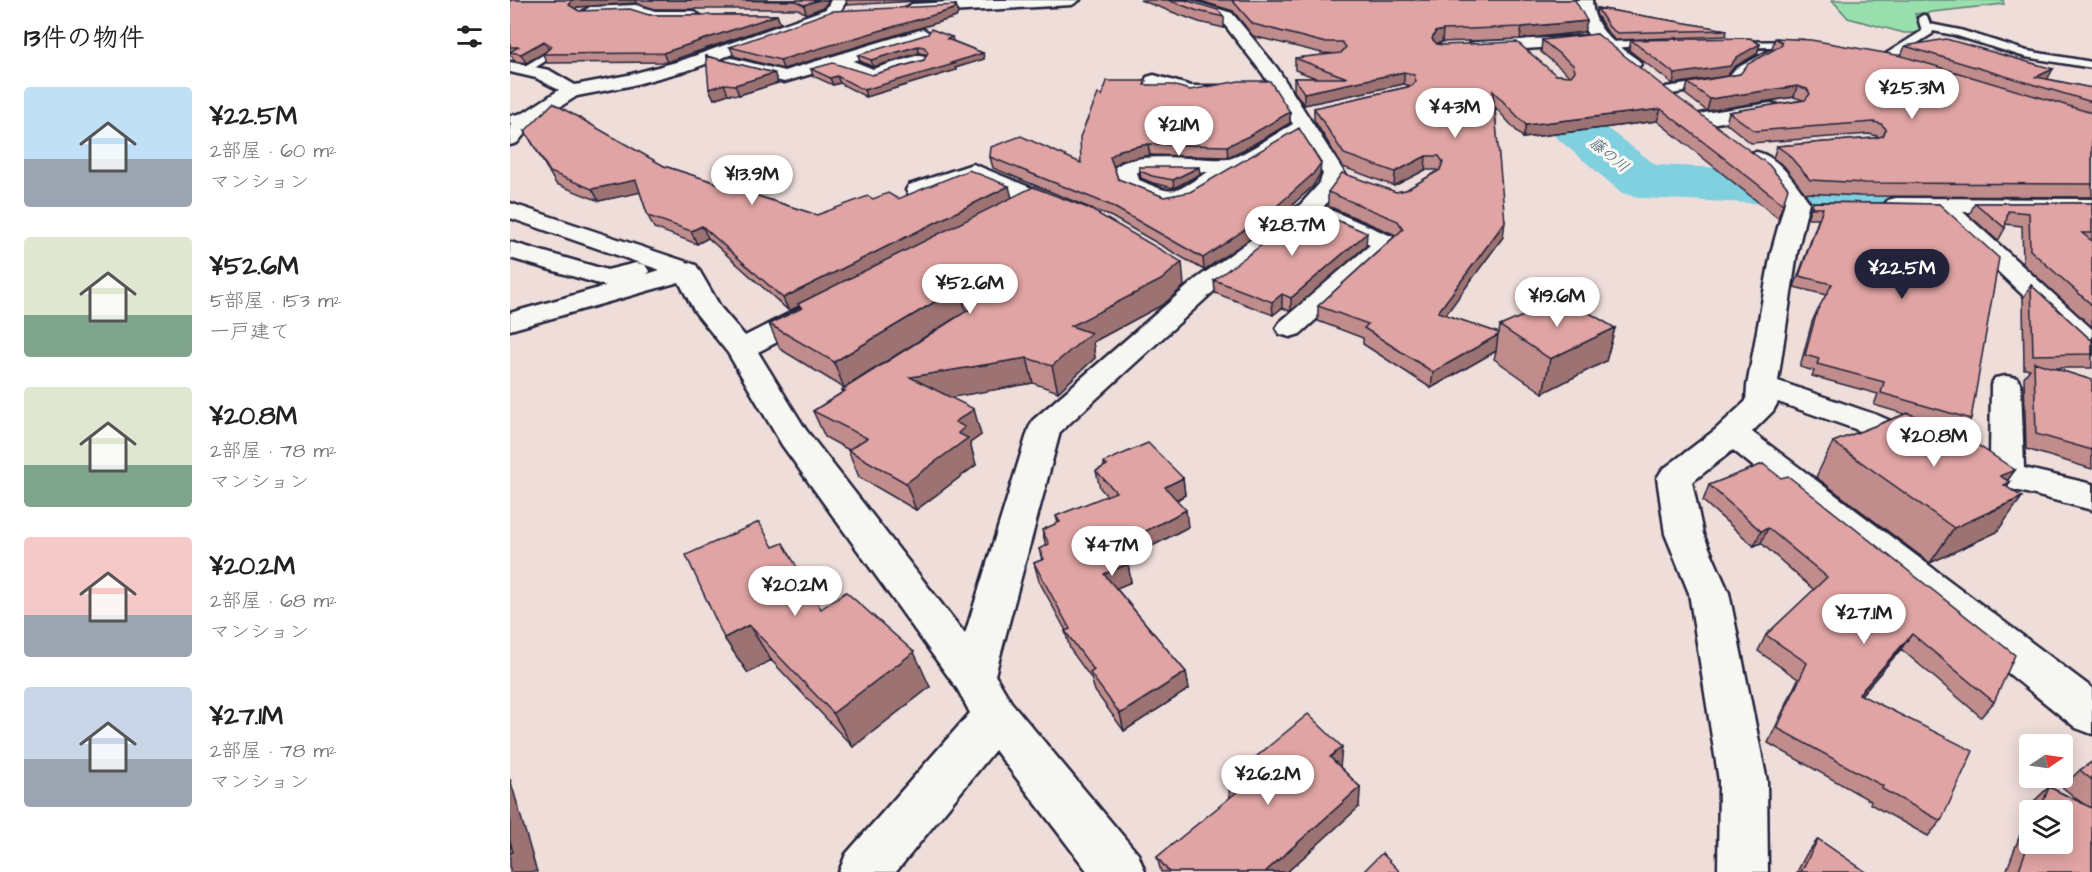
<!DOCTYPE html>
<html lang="ja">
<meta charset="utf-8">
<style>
body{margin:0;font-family:"Architects Daughter","Klee One",sans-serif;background:#f6f6f6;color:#222;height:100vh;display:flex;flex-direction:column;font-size:22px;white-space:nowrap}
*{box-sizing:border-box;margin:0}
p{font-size:20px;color:#767676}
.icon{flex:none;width:33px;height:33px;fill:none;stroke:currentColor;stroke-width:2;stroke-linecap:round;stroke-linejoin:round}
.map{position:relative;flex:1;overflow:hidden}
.sheet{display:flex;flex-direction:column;background:#fff;width:510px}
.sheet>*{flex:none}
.needle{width:39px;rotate:77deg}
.fabs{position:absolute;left:1509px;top:734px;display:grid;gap:12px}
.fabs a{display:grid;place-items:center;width:54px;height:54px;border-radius:6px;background:#fff;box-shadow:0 3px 15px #0003;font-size:30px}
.price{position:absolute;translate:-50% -51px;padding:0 14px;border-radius:21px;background:#fff;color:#222;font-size:20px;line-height:39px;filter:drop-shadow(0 2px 3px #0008)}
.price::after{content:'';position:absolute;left:50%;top:36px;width:18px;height:14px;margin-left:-9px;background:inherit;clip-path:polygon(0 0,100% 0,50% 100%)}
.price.selected{background:#22223b;color:#fff}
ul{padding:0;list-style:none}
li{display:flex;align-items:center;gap:18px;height:150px;padding:0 24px}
li span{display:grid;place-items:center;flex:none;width:168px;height:120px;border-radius:6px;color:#555}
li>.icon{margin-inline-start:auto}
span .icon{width:72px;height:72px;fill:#fffc;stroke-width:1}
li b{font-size:26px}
h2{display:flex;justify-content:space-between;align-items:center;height:72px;padding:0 24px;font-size:26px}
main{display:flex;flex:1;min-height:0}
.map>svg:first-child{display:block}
.green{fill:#98dfad;stroke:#5d8074;stroke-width:1.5}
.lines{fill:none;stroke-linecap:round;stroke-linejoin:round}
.river{fill:#81d0df;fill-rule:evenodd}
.service-casing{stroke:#22223b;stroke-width:5}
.minor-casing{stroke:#22223b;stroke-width:5}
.service{fill:#f6f6f2;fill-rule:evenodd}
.minor{fill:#f6f6f2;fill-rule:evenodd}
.wall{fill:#c08d8c;stroke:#22223b;stroke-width:1.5;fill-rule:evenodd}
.shaded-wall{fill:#9c7372;stroke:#22223b;stroke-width:1.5}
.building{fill:#dfa4a3;stroke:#22223b;stroke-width:1.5}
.labels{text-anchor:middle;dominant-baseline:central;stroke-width:6;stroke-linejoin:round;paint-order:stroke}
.far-water-label{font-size:15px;font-style:italic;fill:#3e566c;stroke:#f6f6f2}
</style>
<main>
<section class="sheet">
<h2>13件の物件<svg class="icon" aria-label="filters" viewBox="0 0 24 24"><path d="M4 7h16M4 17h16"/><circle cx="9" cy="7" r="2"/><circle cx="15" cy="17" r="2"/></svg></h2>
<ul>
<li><span style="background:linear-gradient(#bfe0f5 60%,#9aa5b1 0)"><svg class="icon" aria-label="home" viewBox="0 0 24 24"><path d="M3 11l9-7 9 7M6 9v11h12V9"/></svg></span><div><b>¥22.5M</b><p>2部屋 · 60 m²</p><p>マンション</p></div></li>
<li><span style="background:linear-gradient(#dfe7d0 65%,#7fa58c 0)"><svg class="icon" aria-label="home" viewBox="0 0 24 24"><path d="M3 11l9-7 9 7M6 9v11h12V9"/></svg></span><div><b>¥52.6M</b><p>5部屋 · 153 m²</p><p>一戸建て</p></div></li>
<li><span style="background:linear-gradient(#dfe7d0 65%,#7fa58c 0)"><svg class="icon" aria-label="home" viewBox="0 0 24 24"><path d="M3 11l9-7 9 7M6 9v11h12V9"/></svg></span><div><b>¥20.8M</b><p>2部屋 · 78 m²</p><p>マンション</p></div></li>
<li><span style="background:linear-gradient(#f6c9c9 65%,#9aa5b1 0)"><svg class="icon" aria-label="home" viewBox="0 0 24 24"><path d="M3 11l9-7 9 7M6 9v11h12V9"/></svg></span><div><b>¥20.2M</b><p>2部屋 · 68 m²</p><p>マンション</p></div></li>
<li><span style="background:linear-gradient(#c9d6e8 60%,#9aa5b1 0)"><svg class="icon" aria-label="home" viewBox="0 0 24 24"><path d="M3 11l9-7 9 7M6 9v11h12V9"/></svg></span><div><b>¥27.1M</b><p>2部屋 · 78 m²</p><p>マンション</p></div></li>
</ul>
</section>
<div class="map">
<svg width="1582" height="872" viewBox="0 0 1582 872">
<rect width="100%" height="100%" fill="#efddda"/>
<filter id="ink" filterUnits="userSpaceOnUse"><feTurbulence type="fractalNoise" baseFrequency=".0167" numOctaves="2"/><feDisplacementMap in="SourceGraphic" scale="12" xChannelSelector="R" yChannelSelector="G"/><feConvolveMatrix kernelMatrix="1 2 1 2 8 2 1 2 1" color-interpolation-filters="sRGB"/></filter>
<g filter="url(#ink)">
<path class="green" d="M1322,0H1493L1494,4L1405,14L1411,33H1394L1338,18Z"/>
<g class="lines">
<path class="river" d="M657,0H712L847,28L853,37L847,46L833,49L682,16L663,8Z
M971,67L987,71L1062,102L1146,165L1328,173L1582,175V209L1328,207L1132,198L1112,193L1028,122L955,91L948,81L955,71Z"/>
<g class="service-casing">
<path id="service" d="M1413,15L1417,16L1420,24L1450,30L1517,51L1582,62V68L1515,57L1444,35L1423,31L1422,34L1382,59H1374V55L1412,31L1408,18Z
M1149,40L1153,41V45L1098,48L1093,45L1098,42Z
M1293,41L1297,42V46L1222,48L1217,45L1222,42Z
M1261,50L1267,53L1265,55L1233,73L1226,83L1156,95L1150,91L1156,87L1218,78L1225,69Z
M38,52L44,55L42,57L18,72L14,73L8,70Z
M25,110L29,111L31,114L29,117L0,124V116Z"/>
</g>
<g class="minor-casing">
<path id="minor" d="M321,0H337L328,15L182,69L119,86L67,96L23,124L7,143L0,145V126L9,116L49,90L26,78L0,72V62L39,70L65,85L118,75L170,61L316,9Z
M480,0H570L562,5L402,14L394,9L402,4Z
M655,0H679L722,13L767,68L835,174L830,186L811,210L823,211L886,238L890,243L790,334L780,337L770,334L766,328L770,322L860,245L807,221L804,217L704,291L550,432L485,675L501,702L628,854L635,872H578L485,750L386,872H329L336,854L460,713L448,690L272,445L218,353L185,312L169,282L0,330V313L96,286L0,258V242L97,270L126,263L135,265L139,271L137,274L150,270L0,218V203L186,265L211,308L235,336L292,307L302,305L312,307L316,313L312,319L248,352L296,430L455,634L519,428L523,420L686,279L791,204L809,184L813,174L790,136L680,202L655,207L610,189L604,169C618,149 694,161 718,159C730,158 770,131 783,124L753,74L710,19L658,3ZM627,172H698C662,193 668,197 629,180Z
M1066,0H1082C1083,30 1106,44 1128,60L1131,64L1128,68H1116L1084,41L1076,45L966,52L960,51L957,47L960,43L966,42L1079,36L1069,20Z
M126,5L145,11H183L191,16L183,21H143L125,15L80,17L72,12L80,7Z
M413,29L421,34L419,38L343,61L363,69L409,55L415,56L418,60L415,64L363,80L325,67L274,82L216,67L213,63L216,59L222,58L274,71Z
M644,75L681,86H710L712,90L710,94C683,101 663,93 637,85L635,81L637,77Z
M1261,103L1268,105L1271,109L1268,113L1194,125L1187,123L1184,119L1187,115L1194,113Z
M1247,152C1269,157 1286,184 1299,202L1287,253L1268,381L1367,415L1417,437L1422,445L1417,453L1405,456L1393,453L1345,429L1268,402L1263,411L1242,432L1582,688V734L1566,728L1223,450L1182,482L1193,534L1219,593L1257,781L1258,872H1208L1209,781L1179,593L1155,534L1147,478L1152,470L1205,430L1236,401L1237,386L1261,253L1275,202L1256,177L1236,158L1239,153Z
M463,164L534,193L538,198L534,203L526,205L518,203L462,179L407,197L399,195L396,190L399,185Z
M1386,198L1582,199V213L1453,212L1582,329V354L1572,351L1425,212L1378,210L1374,205L1378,200Z
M1496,376L1507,378L1511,385L1514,468L1582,484V510L1444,474L1439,466L1444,458L1456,454L1480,460L1481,385L1485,378Z"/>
</g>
<use href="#service" class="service"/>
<use href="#minor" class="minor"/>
</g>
<path class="wall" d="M0,0H319L314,7L296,14L288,9H145L126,3L67,7L66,9L69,11L139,15H267L270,23L157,62L37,63L33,54V53L16,63L4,61L2,56H0Z
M336,0H426L337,5Z
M630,0H675L714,17V28L689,22Z
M687,0H1065L1074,32L1010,39L932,42L926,43L1046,75L1060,76L1031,52L1032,40L1087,34L1273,204L1268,218L1147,121L1013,138L985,107L993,237L935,315L989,333L990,326L1105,328L1096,361L1033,393L984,359L986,351L921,388L853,344V338L808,321V306L886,235L818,206V192H886L896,190L928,171L927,170H915L884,186L833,167L804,120V108L901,86L894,84L794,105L784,91V78H806L785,70V58L829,54L812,53L743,36L723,11Z
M446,5L448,13L446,17L273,69L224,56L220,47Z
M1087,8L1217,30L1216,36L1105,40L1098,33L1086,14Z
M442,37L443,41L473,53L474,59L445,68L446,70L356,97L330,83L323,85L303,76L301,69L362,75L414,60L417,55L415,54L409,53L363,67L350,61L348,55Z
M1265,38L1391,56L1395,46L1538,79L1582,88V197L1350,196L1295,193L1274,166L1263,158L1267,146L1364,138L1368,137L1367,136L1359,134L1241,143L1216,123L1219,112L1293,100L1284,97L1197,111L1175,94L1178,83L1230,74L1264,49L1262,48Z
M1121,40L1250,44L1247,54L1224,67L1217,76L1163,84L1119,50Z
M196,56L264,73L268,83L229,95L218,94L204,99Z
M636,85L680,90L780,112V123L739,147L718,157L640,155L611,161L604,167L608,179L654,197L810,174L803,186L759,226L694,270L602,217L483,168L480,157L571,163Z
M15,131L154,166L307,215L363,199L501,197L674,286L654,304L583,342L585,358L548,392L523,383L440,397L471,435L460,443L466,465L406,510L349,477L338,450H339L315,437L303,411L333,392L332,390L447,317L334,388L270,349L259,324L290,309L289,306L279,311L198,238L187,244L144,228L138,216L130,192L89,201L46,184Z
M629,167L690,174L664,188L643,183L631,178Z
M1303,202L1429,204L1461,419L1453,431L1409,418L1505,470L1497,481L1500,482L1497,487L1487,532L1420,563L1306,477L1323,442L1395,414L1364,405L1368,394L1302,376L1304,371L1290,367L1302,322L1307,311L1316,295L1284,287L1309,218H1297Z
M1465,203H1582V327L1513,264L1512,226L1495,224V228L1488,241L1459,215Z
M856,246L781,311L772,308L763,315L705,293L704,280Z
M1521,285L1580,339H1582V368H1543L1582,380V469L1516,449L1514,377L1520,369H1514L1513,298Z
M594,462L673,478L675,495L667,500L678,527L616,560L618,564L621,582L606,588L676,672L679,689L614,731L585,691L581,678L560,649L555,631H556L529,581L524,563L532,560L529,549L536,546L532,530L548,523L546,516L597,496L590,488L586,471L594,467Z
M1253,464L1484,702L1471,717L1391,649L1351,695L1431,821L1418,836L1360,804L1361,801L1258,743L1288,679L1248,651L1256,635L1304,590L1251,543L1244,546L1193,501L1199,485Z
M263,547L311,609L420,687L343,747L261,660L238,673L214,638Z
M1582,762V872H1496L1522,803L1539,787L1572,803L1552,787L1570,770ZM1520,810H1552L1520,843Z
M830,767L850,787L849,807L777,872H651L647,857L720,798L718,780Z
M1308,839L1356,872H1287L1296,855Z"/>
<path class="shaded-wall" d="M62,0H125L126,3L67,7L63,13L59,5Z
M309,0H319L314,7L296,14L294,5Z
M446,5L448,13L446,17L273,69L270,60Z
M267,15L270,23L157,62L153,53Z
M1077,21L1074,32L1010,39L1012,27Z
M933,30L932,42L924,44L922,39L925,32Z
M34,41L39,50L16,63L11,54Z
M1250,44L1247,54L1224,67L1217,76L1163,84L1165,74Z
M408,46L409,53L363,67L361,60Z
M473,53L474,59L445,68L446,70L356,97L354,90Z
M1543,69L1537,80L1526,77Z
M894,72V84L794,105V93Z
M264,73L268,83L229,95L225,85Z
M327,76L330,83L323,85L320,78Z
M214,84L218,94L204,99L199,89Z
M1287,86L1284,97L1197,111L1200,99Z
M1151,109L1147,121L1013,138L1016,125Z
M780,112V123L739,147L718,157L717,146Z
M638,144L640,155L611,161L602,168L600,157L610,150Z
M916,156L915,170L884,186L885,172Z
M811,163L810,174L803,186L759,226L694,270L693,258Z
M689,167L690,174L664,188L663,180Z
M126,180L132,192L89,201L82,189Z
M499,186L502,198L288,304L289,306L279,311L273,298Z
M995,222L993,237L926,328L928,312Z
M192,226L198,238L187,244L181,231Z
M857,233L856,246L781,311V298Z
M672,262L674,286L654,304L583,342L585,358L548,392L542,366L561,326Z
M450,290L457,315L445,318L334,388L324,362L438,294Z
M772,294V308L763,315L762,302Z
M1105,328L1096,361L1033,393L1040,359Z
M988,335L986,351L921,388L923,372Z
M517,358L523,383L409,403L400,377Z
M464,409L471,435L460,443L466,465L406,510L396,483L445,422Z
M1505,470L1494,485L1500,482L1479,513L1512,497L1487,532L1420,563L1444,528L1490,476Z
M673,478L675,495L657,504L655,487Z
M676,510L678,527L610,563L607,546Z
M1258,528L1251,543L1244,546L1251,531Z
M618,564L621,582L598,592L594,574Z
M239,625L261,660L238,673L214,638Z
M1402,634L1391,649L1339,709L1349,694Z
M404,652L420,687L343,747L323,713Z
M676,672L679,689L614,731L610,714Z
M832,747L830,768L820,757Z
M0,779L27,872H0Z
M850,787L849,807L777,872H755Z"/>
<path class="building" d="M0,0H62L59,5L69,11L120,9L139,15H267L153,53L33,54L42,46L34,41L11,54L0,52L8,47H0Z
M140,0H309L294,5L285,1Z
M658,0H675L708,10L714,17L688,11Z
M722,0H1065L1077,21L1012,27L933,30L925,32L922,39L927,44L933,45L1007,42L1046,75L1061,76L1065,71L1063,65L1032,40L1087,34L1163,94L1259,165L1278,188L1273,204L1151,109L1016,125L983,91L995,222L928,312L989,333L988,335L923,372L854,328L858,324L808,306L893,229L888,221L818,192L832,173L886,192L896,190L930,170L933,162L929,156H916L885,172L834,154L804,108L902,86L906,81L904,75L894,72L794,93L784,78H837L785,58L831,53L836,47L832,42H812L743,24Z
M446,5L444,9L270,60L220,47L322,11Z
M1087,8L1217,30L1107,33L1099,27Z
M421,29L442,37L437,39L473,53L441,63L444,64L354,90L327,76L320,78L301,69L323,63L362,75L414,60L418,52L414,47L408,46L361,60L348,55L418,34Z
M1240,38L1250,44L1227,57L1220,66L1165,74L1121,40Z
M1265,38L1301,40L1392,56L1582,113V184L1355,183L1300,180L1278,154L1267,146L1364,138L1373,136L1376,129L1371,124L1364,122L1245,131L1219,112L1295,100L1300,94L1297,89L1287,86L1200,99L1178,83L1230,74L1238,64L1272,45V42Z
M1436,39L1543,69L1526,77L1582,88V102L1395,46Z
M196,56L264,73L225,85L214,84L199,89Z
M597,81H636L634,85H662L680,90L729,81H760L780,112L739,136L717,146L638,144L610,150L600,157L608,179L654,197L680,192L789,128L811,163L803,174L758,214L693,258L600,205L480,157L481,147L511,136L571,163L570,137L588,94L592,96Z
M43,103L154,166L307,215L358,196L363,199L378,193L388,199L459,170L499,186L273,298L192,226L181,231L138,216L126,180L82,189L40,172L15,131Z
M629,167H689L663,180L642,176L630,171Z
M523,187L578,208L672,262L651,280L561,326L581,333L542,366L517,358L400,377L464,409L445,422L455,427L448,433L458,438L396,483L338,450L357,438L303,411L335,391L332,390L460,309L465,300L460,293L450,290L438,294L324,362L259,324L292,308L288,304Z
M1303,202L1429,204L1489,258L1461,419L1371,393L1374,382L1307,364L1309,359L1295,355L1307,311L1322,284L1289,276L1313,208H1302Z
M1465,203H1582V233H1572L1582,241V305L1520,250L1519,213L1498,211L1495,228Z
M801,209L857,233L781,298L772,294L762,302L704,280Z
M1521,285L1580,339H1582V354L1523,355Z
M1054,298L1105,328L1040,359L990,326Z
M1524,362L1582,380V450L1526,434Z
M1398,413L1460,440L1505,470L1490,476L1500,482L1494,485L1512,497L1444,528L1323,442Z
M638,443L673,478L655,487L676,510L607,546L618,564L594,574L676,672L610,714L580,673L584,670L555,631L560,629L524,563L534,559L529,549L539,544L532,530L550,522L546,516L606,492L586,471L597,465L594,462Z
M1253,464L1271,478L1278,476L1505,655L1484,702L1402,634L1349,694L1463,751L1431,821L1372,789L1373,786L1267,728L1297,663L1256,635L1317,577L1258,528L1251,531L1199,485Z
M249,522L263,547L273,543L311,609L336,592L404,652L323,713L239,625L214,638L176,555Z
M798,714L832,747L820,757L850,787L755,872H659L647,857L728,791L718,780Z
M1582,762V780L1570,770Z
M1539,787L1582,808V872H1508L1520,840V843H1552V810H1530Z
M1308,839L1356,872H1291Z
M0,841L3,852L0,853Z
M872,853L890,872H853Z"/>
</g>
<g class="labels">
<g class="far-water-label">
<text transform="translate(1099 155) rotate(39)">藤の川</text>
</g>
</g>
</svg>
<div class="fabs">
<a><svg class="needle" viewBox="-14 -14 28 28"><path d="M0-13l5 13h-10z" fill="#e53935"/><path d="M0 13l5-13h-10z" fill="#767676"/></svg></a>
<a><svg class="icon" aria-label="layers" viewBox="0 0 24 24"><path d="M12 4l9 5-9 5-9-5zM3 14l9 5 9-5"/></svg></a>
</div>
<b class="price" style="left:1402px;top:120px">¥25.3M</b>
<b class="price" style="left:945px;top:139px">¥43M</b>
<b class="price" style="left:669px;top:157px">¥21M</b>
<b class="price" style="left:242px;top:206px">¥13.9M</b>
<b class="price" style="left:782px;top:257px">¥28.7M</b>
<b class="price selected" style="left:1392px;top:300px">¥22.5M</b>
<b class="price" style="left:460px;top:315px">¥52.6M</b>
<b class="price" style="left:1047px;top:328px">¥19.6M</b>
<b class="price" style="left:1424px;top:468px">¥20.8M</b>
<b class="price" style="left:602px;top:577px">¥47M</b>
<b class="price" style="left:285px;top:617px">¥20.2M</b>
<b class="price" style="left:1354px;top:645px">¥27.1M</b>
<b class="price" style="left:758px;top:806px">¥26.2M</b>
</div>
</main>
